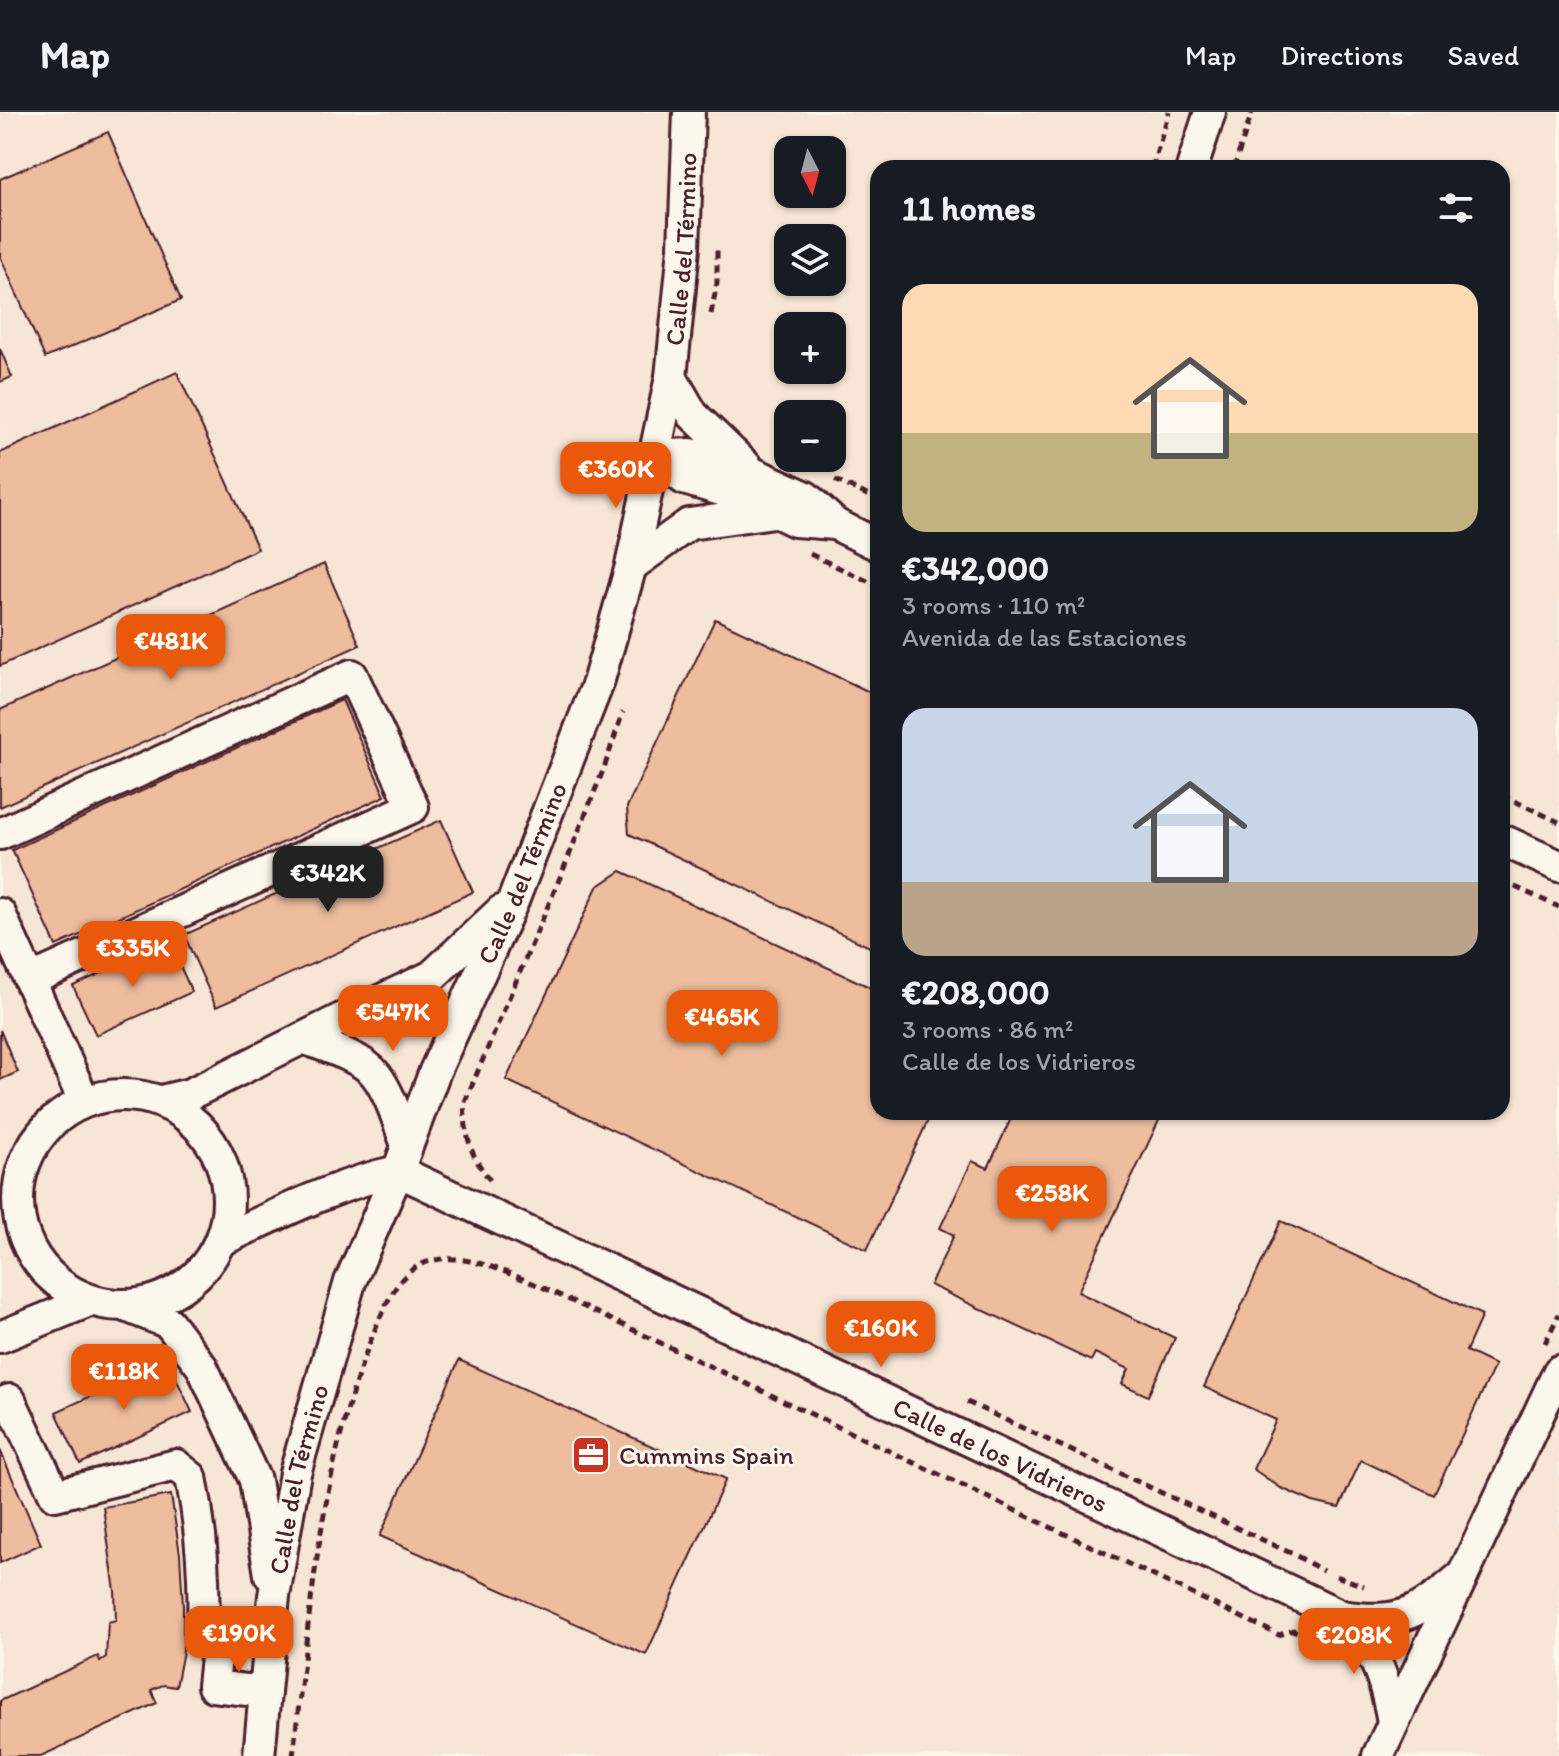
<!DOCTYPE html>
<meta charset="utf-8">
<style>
body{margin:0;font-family:Itim,sans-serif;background:#20242c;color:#f1f3f6;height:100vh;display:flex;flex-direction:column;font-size:30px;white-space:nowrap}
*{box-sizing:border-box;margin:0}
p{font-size:26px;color:#9ea1a6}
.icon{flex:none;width:44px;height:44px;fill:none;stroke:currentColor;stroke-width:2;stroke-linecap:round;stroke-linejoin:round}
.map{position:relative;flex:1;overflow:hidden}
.panel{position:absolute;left:870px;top:48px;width:640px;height:960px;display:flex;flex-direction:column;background:#171b24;border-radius:24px;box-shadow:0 2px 6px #0004}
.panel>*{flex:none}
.needle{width:52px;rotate:174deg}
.controls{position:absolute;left:774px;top:24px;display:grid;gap:16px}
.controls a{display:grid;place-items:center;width:72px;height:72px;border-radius:16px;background:#171b24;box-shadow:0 2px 6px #0004;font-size:40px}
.price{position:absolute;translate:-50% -68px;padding:0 18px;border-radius:16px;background:#ea580c;color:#fff;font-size:26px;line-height:52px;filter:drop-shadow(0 2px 4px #0008)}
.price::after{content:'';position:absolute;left:50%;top:48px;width:24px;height:18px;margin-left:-12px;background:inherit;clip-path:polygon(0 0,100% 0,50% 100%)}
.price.selected{background:#222;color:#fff}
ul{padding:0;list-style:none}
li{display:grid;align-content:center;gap:16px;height:424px;padding:0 32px}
li span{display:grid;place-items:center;height:248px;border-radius:24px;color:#555}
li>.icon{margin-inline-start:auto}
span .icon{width:144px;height:144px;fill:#fffc;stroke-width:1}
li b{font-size:34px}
h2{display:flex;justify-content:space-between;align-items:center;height:96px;padding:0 32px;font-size:34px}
header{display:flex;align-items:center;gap:48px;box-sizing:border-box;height:112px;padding:0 40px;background:#171b24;border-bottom:2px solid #363941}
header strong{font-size:38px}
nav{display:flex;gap:44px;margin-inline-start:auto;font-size:28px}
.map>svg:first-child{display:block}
.built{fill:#f7e6d5;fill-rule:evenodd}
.building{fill:#edbd9e;stroke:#4a1f2b;stroke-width:2}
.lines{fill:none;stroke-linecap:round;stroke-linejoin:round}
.minor-casing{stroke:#4a1f2b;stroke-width:36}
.path{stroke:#4a1f2b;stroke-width:5;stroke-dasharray:8 6;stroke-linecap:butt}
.minor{stroke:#fbf7ec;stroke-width:30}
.labels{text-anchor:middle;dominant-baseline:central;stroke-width:6;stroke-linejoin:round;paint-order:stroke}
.street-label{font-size:26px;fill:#4a1f2b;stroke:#fbf7ec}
.poi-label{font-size:26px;fill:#4a1f2b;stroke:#fbf7ec;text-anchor:start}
</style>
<header>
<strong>Map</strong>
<nav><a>Map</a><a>Directions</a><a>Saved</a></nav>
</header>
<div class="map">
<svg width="1559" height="1644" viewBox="0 0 1559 1644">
<rect width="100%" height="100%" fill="#fbf7ec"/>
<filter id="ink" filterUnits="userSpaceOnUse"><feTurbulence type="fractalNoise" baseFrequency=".0125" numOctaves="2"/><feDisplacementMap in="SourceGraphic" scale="16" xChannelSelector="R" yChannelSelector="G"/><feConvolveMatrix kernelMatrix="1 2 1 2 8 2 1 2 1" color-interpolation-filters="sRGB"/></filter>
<g filter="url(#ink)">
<path class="built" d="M0,0H1559V1644H0ZM788,38H832V82H788ZM878,56H1502V1000H878ZM788,126H832V170H788ZM788,214H832V258H788ZM788,302H832V346H788Z"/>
<path class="building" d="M108,20L181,188L45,246L0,144V67Z
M0,237L12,265L0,270Z
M177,260L258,437L0,554V341Z
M324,452L360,533L0,695V598Z
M715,507L878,584V839L629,722L627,695Z
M342,588L385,684L56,834L12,738Z
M441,708L473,780L216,895L184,823Z
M621,759L878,879V1000H932L867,1138L506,968L597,775Z
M169,830L192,880L96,923L73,874Z
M0,918L18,960L0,968Z
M1014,1000H1163L1078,1180L1175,1226L1148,1284L1122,1272L1129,1257L1095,1241L1091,1249L930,1173L954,1123L940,1116L972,1049L988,1056Z
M1281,1109L1482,1203L1466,1239L1495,1253L1434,1383L1361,1348L1339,1396L1313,1390L1281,1376L1253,1357L1276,1308L1204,1275Z
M459,1248L726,1367L646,1543L380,1424Z
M168,1249L192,1300L80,1352L56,1300Z
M0,1338L41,1432L0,1451Z
M171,1383L180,1442L183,1494V1539L176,1575L163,1573L151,1578L157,1591L41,1644H0V1589L98,1544L100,1549L106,1545L108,1510L116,1508L115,1479L103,1395Z"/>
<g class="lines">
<g class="minor-casing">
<g id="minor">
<path d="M1192,56L1210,0"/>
<path d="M671,265L693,303L746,354"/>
<path d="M656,344L690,342L716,347L753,361L806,385L835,412L878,433"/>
<path d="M656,344L684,367L745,385L795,409L835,412"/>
<path d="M631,454L689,412L774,400"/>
<path d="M0,722L352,563L413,695L30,868"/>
<path d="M1502,728L1559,754"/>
<path d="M0,802L84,989"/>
<path d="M303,926C324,934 362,945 376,963C391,983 398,1010 407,1033"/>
<circle cx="123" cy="1088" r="105"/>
<path d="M161,989L190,982L217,969L339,908L432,864L501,799"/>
<path id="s1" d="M398,1059L1342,1504C1403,1513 1418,1501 1463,1463"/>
<path d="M222,1128C279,1102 336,1072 398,1059"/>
<path d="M126,1194L169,1211L202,1255L255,1368L270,1463"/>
<path d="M0,1225L89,1189"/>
<path d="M0,1292L10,1288L55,1383L176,1353L191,1365C201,1415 205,1462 203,1514L218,1526L213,1574L265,1580"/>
<path d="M1342,1504C1376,1541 1384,1561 1393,1610"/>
<path id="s2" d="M259,1644L274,1484L295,1361L350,1170L398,1059L435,959L513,789L598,571L631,454L671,265L684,136L689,0"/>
<path d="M1378,1644L1559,1259"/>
</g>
</g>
<path class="path" d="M1152,56L1169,0
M1234,56L1252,0
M711,202L717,171V136
M835,368L878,388
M810,442L878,474
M1502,683L1559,710
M1502,769L1559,795
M490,1068C469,1042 466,1025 464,992L564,756L604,656L623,600
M1545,1231L1559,1202
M967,1290L1295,1443L1323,1459
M1336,1464L1364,1474
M293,1644C310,1502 320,1353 374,1220C381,1203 393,1174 407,1162C444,1128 501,1159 540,1174L1279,1523L1293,1518L1329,1538"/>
<use href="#minor" class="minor"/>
</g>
</g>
<defs>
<g id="office-square" transform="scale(2)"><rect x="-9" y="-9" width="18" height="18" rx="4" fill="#c8321e" stroke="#fbf7ec"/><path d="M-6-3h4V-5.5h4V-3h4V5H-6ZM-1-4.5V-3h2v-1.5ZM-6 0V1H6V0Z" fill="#fff"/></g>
</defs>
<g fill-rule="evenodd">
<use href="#office-square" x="591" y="1343"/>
</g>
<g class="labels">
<g class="street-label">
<text stroke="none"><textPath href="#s2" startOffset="1576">Calle del Término</textPath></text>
<text stroke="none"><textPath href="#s2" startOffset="928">Calle del Término</textPath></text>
<text stroke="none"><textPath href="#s1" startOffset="666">Calle de los Vidrieros</textPath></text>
<text stroke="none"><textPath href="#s2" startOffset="280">Calle del Término</textPath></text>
</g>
<g class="poi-label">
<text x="619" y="1343">Cummins Spain</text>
</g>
</g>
</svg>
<div class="controls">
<a><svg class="needle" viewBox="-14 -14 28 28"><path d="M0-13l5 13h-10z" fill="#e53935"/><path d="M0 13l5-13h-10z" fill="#9ea1a6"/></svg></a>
<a><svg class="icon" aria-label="layers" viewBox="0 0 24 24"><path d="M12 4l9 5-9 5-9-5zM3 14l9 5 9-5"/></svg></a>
<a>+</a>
<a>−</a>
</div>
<b class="price" style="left:616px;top:398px">€360K</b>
<b class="price" style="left:171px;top:570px">€481K</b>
<b class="price selected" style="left:328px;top:802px">€342K</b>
<b class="price" style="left:133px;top:877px">€335K</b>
<b class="price" style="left:393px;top:941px">€547K</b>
<b class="price" style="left:722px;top:946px">€465K</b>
<b class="price" style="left:1052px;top:1122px">€258K</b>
<b class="price" style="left:881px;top:1257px">€160K</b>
<b class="price" style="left:124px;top:1300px">€118K</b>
<b class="price" style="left:239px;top:1562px">€190K</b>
<b class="price" style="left:1354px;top:1564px">€208K</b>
<section class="panel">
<h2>11 homes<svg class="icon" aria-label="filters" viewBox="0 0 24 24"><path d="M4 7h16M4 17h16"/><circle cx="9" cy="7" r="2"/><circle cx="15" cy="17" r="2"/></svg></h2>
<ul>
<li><span style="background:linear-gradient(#ffd9b3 60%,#c2b280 0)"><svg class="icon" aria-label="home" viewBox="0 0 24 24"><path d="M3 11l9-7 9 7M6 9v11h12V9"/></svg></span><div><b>€342,000</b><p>3 rooms · 110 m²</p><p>Avenida de las Estaciones</p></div></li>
<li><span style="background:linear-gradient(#c9d6e8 70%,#b9a48a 0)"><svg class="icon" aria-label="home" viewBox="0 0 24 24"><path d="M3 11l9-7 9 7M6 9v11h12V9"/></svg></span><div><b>€208,000</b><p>3 rooms · 86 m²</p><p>Calle de los Vidrieros</p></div></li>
</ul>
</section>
</div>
